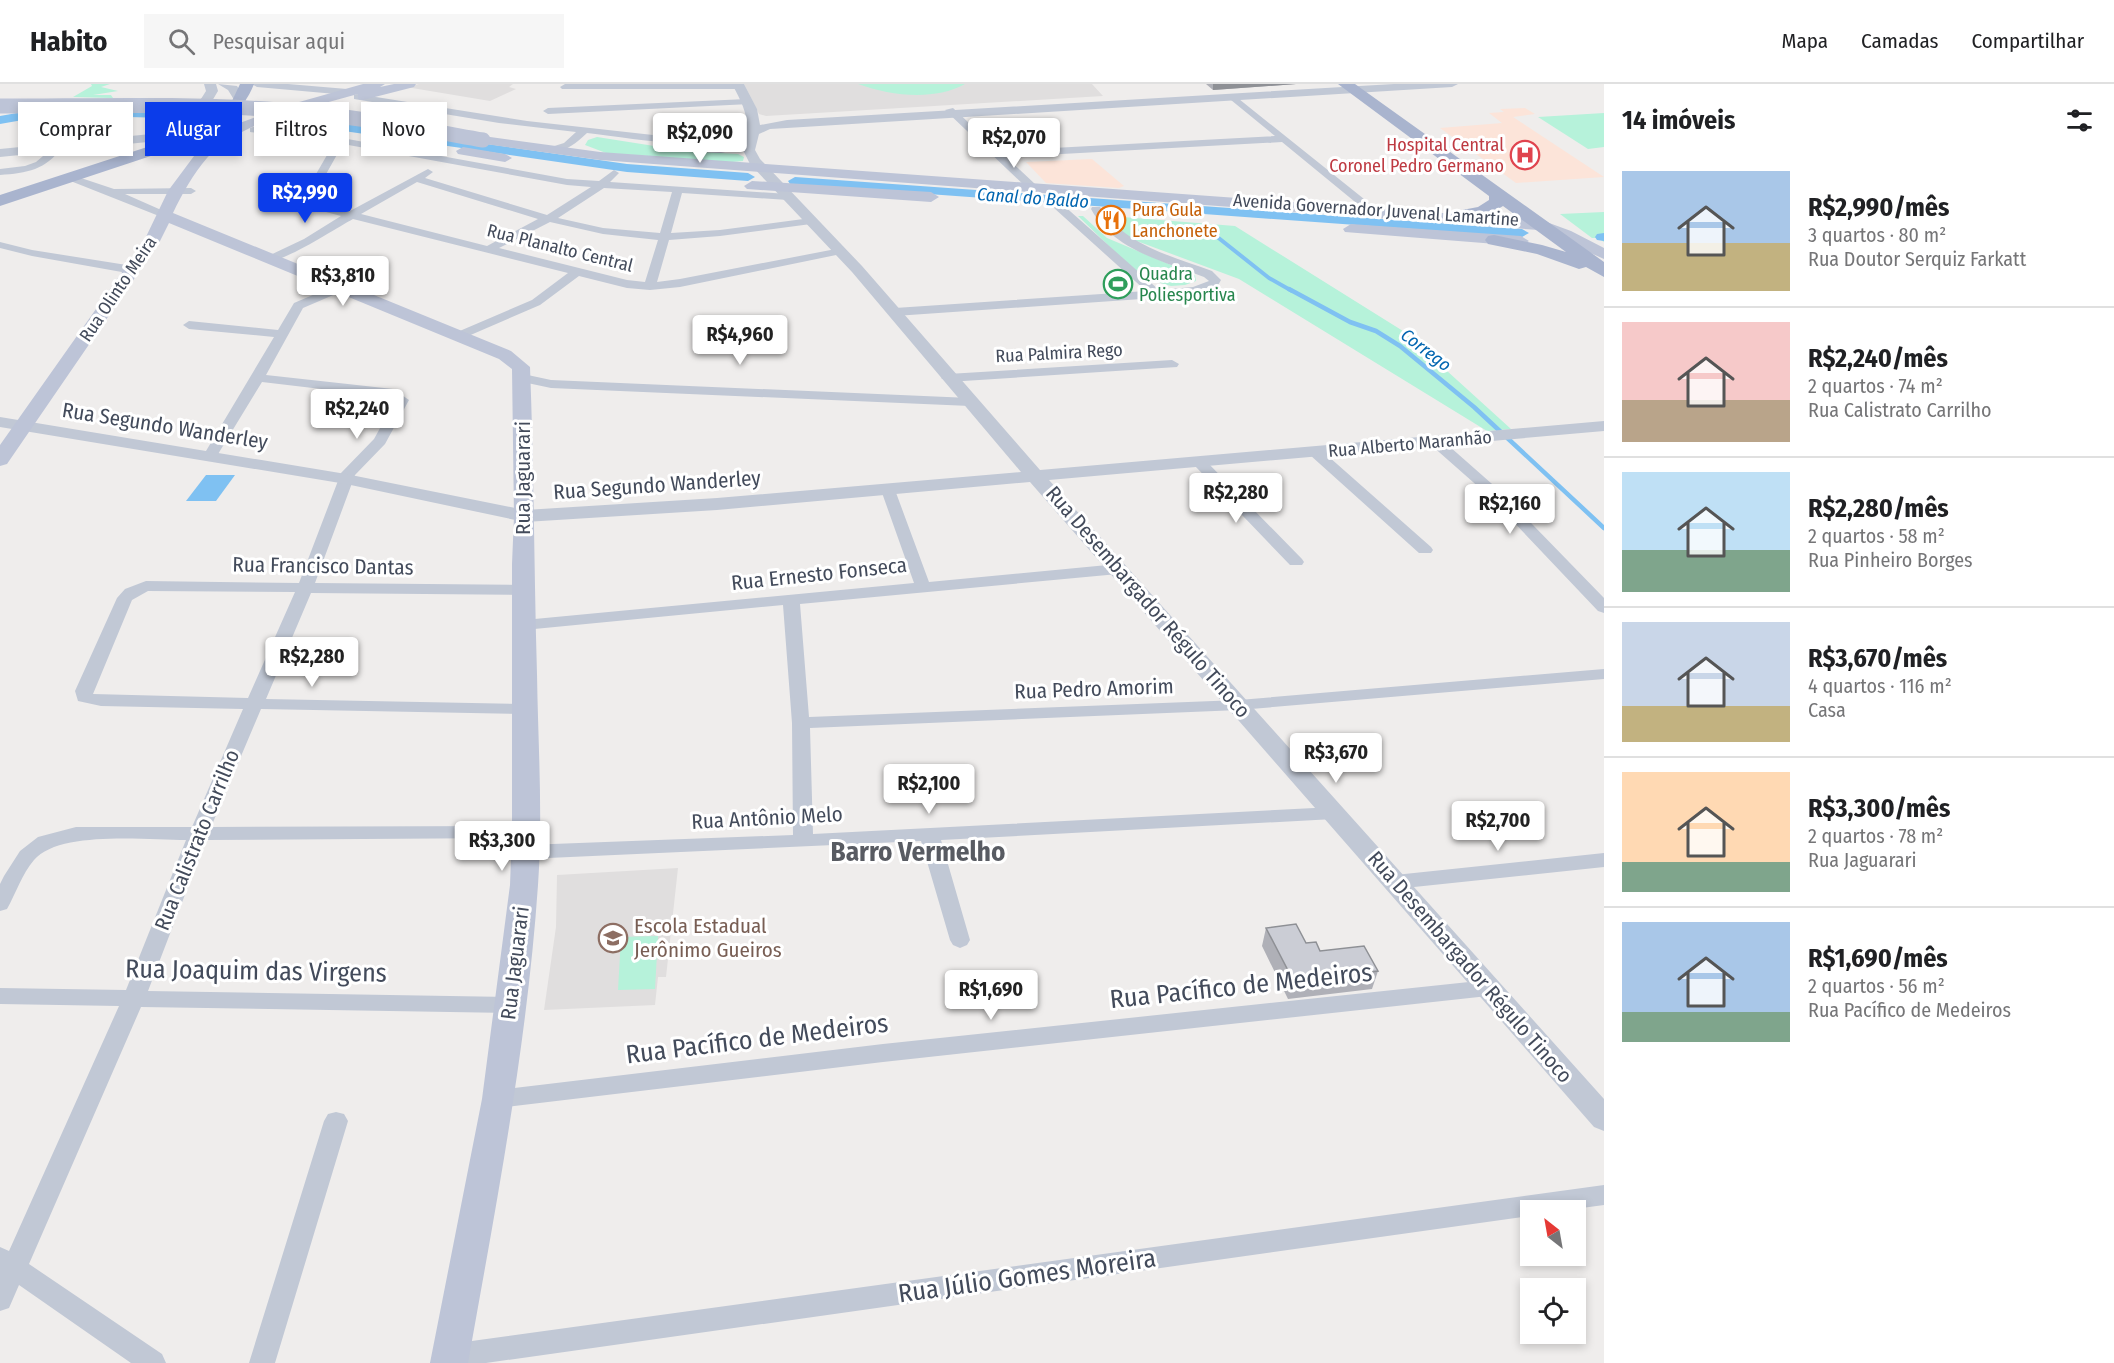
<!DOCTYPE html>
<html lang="pt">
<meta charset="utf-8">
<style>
body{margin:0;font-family:"Fira Sans Condensed",sans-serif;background:#f6f6f6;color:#202124;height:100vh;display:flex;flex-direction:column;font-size:22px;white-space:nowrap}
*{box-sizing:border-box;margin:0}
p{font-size:20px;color:#757577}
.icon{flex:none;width:33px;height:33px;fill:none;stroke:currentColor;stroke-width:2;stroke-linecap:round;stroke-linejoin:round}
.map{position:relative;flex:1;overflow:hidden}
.panel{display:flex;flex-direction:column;background:#fff;width:510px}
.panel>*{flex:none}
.hud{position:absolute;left:18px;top:18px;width:570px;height:54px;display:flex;gap:12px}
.needle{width:39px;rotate:329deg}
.controls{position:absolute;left:1520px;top:1116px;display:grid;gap:12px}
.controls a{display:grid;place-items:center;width:66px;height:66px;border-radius:0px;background:#fff;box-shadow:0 3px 9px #0003;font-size:30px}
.price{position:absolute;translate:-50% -51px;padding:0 14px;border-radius:6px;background:#fff;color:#222;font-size:20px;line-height:39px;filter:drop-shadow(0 2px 3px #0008)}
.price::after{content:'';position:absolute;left:50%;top:36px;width:18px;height:14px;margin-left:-9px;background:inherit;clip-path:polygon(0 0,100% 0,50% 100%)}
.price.current{background:#0b3cea;color:#fff}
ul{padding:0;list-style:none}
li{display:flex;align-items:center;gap:18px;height:150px;padding:0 18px}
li+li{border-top:2px solid #e0e0e0}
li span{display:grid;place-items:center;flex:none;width:168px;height:120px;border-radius:0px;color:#555}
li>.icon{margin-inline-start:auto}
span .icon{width:72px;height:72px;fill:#fffc;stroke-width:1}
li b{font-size:26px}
h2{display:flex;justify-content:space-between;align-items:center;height:72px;padding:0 18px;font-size:26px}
.chip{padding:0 21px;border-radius:0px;background:#fff;box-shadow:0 3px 9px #0003;font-size:21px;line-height:54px}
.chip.current{background:#0b3cea;color:#fff}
header{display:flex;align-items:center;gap:36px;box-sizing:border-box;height:84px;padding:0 30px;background:#fff;border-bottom:2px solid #e0e0e0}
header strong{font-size:28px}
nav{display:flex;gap:33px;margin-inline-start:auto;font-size:21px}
.search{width:420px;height:54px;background:#f6f6f6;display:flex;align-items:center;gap:15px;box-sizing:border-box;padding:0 21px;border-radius:0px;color:#757577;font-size:22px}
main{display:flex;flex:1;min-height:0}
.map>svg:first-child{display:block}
.education{fill:#e0dede}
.medical{fill:#fce4d9}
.green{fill:#b6f2da}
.water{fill:#7fc1f2}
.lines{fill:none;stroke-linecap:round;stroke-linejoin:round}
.stream-far1{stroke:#7fc1f2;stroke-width:4}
.stream{stroke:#7fc1f2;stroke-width:4.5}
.canal{fill:#7fc1f2;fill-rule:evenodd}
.minor{fill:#c1c8d5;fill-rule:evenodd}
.tertiary{fill:#c1c8d5;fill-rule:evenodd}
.secondary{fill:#bdc4d7;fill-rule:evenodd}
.primary{fill:#a9b4ce;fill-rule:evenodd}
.secondary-bridge{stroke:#bdc4d7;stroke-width:15}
.wall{fill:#afb0b7}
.shaded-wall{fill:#8e9095}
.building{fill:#cbcdd5;stroke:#8e9095;stroke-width:1.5}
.labels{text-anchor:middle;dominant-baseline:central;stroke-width:6;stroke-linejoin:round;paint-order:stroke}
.far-health-label{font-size:18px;fill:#be3a42;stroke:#fff;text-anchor:end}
.far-water-label{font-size:18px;font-style:italic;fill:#0165b0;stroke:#fff}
.far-food-label{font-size:18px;fill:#c56008;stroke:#fff;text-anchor:start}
.far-street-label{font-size:18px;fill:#434b5b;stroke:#fff}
.far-leisure-label{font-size:18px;fill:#27864d;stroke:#fff;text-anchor:start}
.street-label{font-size:21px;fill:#434b5b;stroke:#fff}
.education-label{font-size:21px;fill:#785e54;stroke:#fff;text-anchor:start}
.near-street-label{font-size:26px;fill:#434b5b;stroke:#fff}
.district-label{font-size:27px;font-weight:bold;fill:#585b62;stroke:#fff}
</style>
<header>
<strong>Habito</strong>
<div class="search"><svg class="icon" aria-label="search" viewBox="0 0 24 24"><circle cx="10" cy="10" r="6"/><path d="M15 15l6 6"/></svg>Pesquisar aqui</div>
<nav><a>Mapa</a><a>Camadas</a><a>Compartilhar</a></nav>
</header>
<main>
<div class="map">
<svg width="1604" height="1279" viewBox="0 0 1604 1279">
<rect width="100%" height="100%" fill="#efedec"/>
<path class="education" d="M419,0H513L509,3L516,5L490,17L406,3Z
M744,0H1092L1103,12L766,32L759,30Z
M678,784L666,893H658L655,921L544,926L556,843L557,791Z"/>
<path class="medical" d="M1525,24L1535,30L1513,33L1604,93L1516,99L1440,44L1502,39L1489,29L1504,28L1500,25Z
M1092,75L1124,102L1119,104L1046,99L1026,78Z"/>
<path class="green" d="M91,0H110L101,3L118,7L93,11H111L113,14L73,13L92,2Z
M858,0H965C934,17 891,12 858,0Z
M1604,29V63L1588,65L1538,33Z
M63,38L82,39V44L93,43L98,39H108L109,42L128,39L132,46L114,51L116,55L102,57L107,45L100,43L96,49L90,51L91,55L72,60L68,55L84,50L81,48L82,45C70,47 58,57 46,52L47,48Z
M597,53L686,67L738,70L744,73L743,77L732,78L606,69L585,61L588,56Z
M1604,128V158L1598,154H1592L1560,130Z
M1078,132H1083L1107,154L1195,191L1196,197L1185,201L1171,202L1142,194Z
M1110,132L1235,142L1403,247L1511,345L1487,347L1239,195L1126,153Z
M658,852L655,905L618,906L621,853Z"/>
<path class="water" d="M206,391H235L216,417H186Z"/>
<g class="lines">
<path class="stream-far1" d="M1206,144L1269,194L1292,207"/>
<path class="stream" d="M1289,205L1350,238L1376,247L1400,262L1474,323L1604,444"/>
<path class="canal" d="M51,23L167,26L173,30L167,34L51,31L0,40V32Z
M320,36L627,80L748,89L755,93L748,97L627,88L316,43V37Z
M795,93L1522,145L1529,149L1522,153L790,100L788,97Z
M1604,149V157L1597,156L1595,153L1597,150Z"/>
<path class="minor" d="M252,0H288L347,5L352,8L347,11L257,3Z
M565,0H742L744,2L739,5H562L560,3Z
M357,10L527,37L671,53L713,50L731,45L751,35L759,37C718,74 636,54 587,49C576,59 564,70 548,68V64L564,59L576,48L499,39L354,15V11Z
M1234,11L1379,127V131H1371L1282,58L1006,73L1035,100V104H1027L945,26L953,24L999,67L1275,52L1231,16L1229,14Z
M747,15L750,16V20L548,30L543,27L548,24Z
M253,43L309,48L567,95L599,97L614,86L619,89L610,98L788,110L793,113L788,116L682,109L671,149L720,146L811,134L817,137L811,140L720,152L669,156L657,198L680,195L841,164L847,167L841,170L680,203L650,206L627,204L579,192L540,221L459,256L453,252L455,249L532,216L568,189L353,135C336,144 282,180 266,177V173L304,155L341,132L311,124L301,116L334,59L250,48V44ZM343,60L567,101L591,103L547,131L425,94L433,88L428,85L350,127L319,120L312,115ZM417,98L538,135L487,162L361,130ZM604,104L672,108L660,149L603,144L558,134ZM550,138L603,150L658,156L645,198L627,196L499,164Z
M751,56L755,57V61L721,69L682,67L677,64L682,61L721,63Z
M57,60L62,63C46,86 27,89 0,91V85L25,82L36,78Z
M72,91L114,105L191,104L196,107L191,110H125L168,129V133L164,134L68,96L67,94Z
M1058,119L1062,120L1159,206L1193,203L1209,197L1204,193C1163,177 1113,166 1091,125L1092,123H1100C1125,161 1171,172 1212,187L1221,196L1217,203L1194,210L1156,214L895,232L889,228L895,224L1146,207L1054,124L1053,122Z
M0,158L32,166L133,182L139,186L133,190L32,172L0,164Z
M341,199L345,200V206L303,224L266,291L393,305L409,316L385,360L355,391L315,499L524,501L532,506L524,511L311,509L266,615L524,620L530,621L533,625L530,629L524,630L261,625L211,743L526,742L533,743L536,748L533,753L526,754L206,756L148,907L511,913L519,915L522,921L519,927L511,929L141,923L29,1180L162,1270L166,1279H131L19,1201L9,1224L0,1227V1163L9,1167L119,922L0,920V904L126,906L186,756C148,756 59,746 34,776C22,790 16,809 7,825L0,827V800L4,792L20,767L38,753L76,743H192L243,625L101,622L78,617L75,607L117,514L125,505L146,497L299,499L341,389L374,355L395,317L389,313L262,298L215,375H205L203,372L274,253L189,245L183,241L189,237L278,246L294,219ZM148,507L295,508L248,614L93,610L132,516Z
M1172,276L1179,280L1177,283L948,298L941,294L948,290Z
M523,290L551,296L970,314L977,318L970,322L551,304L518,297L516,294Z
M1436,354L1441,355L1500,407L1604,514V529L1598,527L1490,413L1431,361L1429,358L1431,355Z
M1315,364L1320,365L1431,463L1433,466L1431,469H1419L1310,371L1308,368Z
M1200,375L1205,376L1302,475L1304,478L1302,481H1290L1195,382L1193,379Z
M888,402L895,406L929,498L1118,480L1126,485L1118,490L800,520L809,633L1239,616L1604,585V595L1239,626L810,644L813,750L1334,723L1341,725L1344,729L1341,733L1334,735L941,756L970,856L967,861L960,864L953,861L950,856L921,757L526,775L519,773L516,768L519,763L526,761L793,751L792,639L783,521L524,546L516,541L524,536L914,499L881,406Z
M1604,769V783L1395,805L1388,803L1385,798L1388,793L1395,791Z
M1488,896L1496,898L1499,904L1496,910L1488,912L883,978L498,1024L490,1021L486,1015L490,1009L498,1006L883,960Z
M336,1028L344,1030L348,1037L275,1279H249L324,1037L328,1030Z
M1604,1101V1121L1567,1126H1530V1132L486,1279H440L437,1272L441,1263L450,1260Z"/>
<path class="tertiary" d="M204,0H216L218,7C207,27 192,40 170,48L211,41L215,42L217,45L215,48L177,55L0,73V65L161,49L158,46L160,43C179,36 196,25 206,7Z
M218,0L237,2L246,16L240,20L236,19L228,6Z
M732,0H744L757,25L760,41L787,36L1394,0H1458L1452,3L787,44L770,45L759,50L755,66L760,75L862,182L1040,386L1604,337V347L1049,396L1604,1015V1047L1594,1043L1030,398L717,426L525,438L346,400L0,343V333L346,390L525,426L717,414L1021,388L852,188L750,80L743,66C751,37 746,26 732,0Z"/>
<path class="secondary" d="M363,0H385L380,3L394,0H416L414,3L363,16L358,15V10C310,24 241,36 207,74C193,90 182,110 173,129L511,267L530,283C534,385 534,487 537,590C538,660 543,731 538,801C527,962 496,1121 468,1279H430L482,1015L510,801L512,748V480L514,432L512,285L499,275L169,139L160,157L7,380L0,382V361L144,157L168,107L197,68L221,48L237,40L285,22Z
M483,52L600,68L1541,136L1571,147L1604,164V175L1539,146L600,76L478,59L476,56Z
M463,63L505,70L512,74L505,78L458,70L456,67Z
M752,97L931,108L939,113L931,118L747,105L744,102Z
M1351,140L1521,152L1529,157L1521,162L1345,148L1343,145Z"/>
<path class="primary" d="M240,0H254C243,27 224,43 199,56L0,122V111L187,50L221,29L232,17Z
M1338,0H1355L1604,178V193L1586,183L1579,185L1537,170L1488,160L1485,156L1488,152L1494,151L1542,161L1566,168L1503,122C1488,132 1464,141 1446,137L1443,133L1446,129L1478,123L1489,116V112Z"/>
<path class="secondary-bridge" d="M0,22C93,22 186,19 279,26C348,31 415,44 483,56"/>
</g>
<path class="wall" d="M1206,0H1296L1213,6Z
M1266,844L1306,859L1320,867L1378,887L1372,905L1288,915L1262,862Z"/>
<path class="shaded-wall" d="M1213,0H1296L1213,6Z"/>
<path class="building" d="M1296,840L1306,859L1316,858L1320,867L1364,862L1378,887L1293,896L1266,844Z"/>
<defs>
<g id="hospital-ring" transform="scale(1.5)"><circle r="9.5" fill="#fff" stroke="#e0444e" stroke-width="1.5"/><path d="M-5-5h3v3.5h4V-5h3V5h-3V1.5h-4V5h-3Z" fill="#e0444e"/></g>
<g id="restaurant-ring" transform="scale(1.5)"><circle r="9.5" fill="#fff" stroke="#e8710a" stroke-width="1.5"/><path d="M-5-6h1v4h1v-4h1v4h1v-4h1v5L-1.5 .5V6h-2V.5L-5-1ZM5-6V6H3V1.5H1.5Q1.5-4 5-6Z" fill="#e8710a"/></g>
<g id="stadium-ring" transform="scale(1.5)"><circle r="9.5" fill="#fff" stroke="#2e9e5b" stroke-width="1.5"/><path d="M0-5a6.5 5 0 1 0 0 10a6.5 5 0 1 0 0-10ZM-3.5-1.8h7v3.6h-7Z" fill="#2e9e5b"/></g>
<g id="school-ring" transform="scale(1.5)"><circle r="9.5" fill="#fff" stroke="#8d6e63" stroke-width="1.5"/><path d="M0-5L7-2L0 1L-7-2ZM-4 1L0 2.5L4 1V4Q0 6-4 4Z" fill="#8d6e63"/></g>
</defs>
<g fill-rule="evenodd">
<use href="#hospital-ring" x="1525" y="71"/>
<use href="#restaurant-ring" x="1111" y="136"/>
<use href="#stadium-ring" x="1118" y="200"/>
<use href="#school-ring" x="613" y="854"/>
</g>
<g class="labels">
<g class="far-health-label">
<text x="1504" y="61">Hospital Central<tspan x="1504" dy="21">Coronel Pedro Germano</tspan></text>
</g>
<g class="far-water-label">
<text transform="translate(1033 114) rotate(4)">Canal do Baldo</text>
<text transform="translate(1426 266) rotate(37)">Corrego</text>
</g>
<g class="far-food-label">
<text x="1132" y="126">Pura Gula<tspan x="1132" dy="21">Lanchonete</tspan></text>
</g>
<g class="far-street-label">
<text transform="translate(1376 126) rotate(4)">Avenida Governador Juvenal Lamartine</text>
<text transform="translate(560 164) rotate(14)">Rua Planalto Central</text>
<text transform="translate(118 205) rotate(-56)">Rua Olinto Meira</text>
<text transform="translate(1059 269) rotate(-3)">Rua Palmira Rego</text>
<text transform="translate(1410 360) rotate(-5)">Rua Alberto Maranhão</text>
</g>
<g class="far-leisure-label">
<text x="1139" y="190">Quadra<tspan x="1139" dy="21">Poliesportiva</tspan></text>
</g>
<g class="street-label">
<text transform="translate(165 342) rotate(9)">Rua Segundo Wanderley</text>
<text transform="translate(523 394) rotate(-90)">Rua Jaguarari</text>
<text transform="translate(657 401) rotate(-4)">Rua Segundo Wanderley</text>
<text transform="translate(323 482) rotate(1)">Rua Francisco Dantas</text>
<text transform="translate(819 490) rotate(-6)">Rua Ernesto Fonseca</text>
<text transform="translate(1148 518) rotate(49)">Rua Desembargador Régulo Tinoco</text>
<text transform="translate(1094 605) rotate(-2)">Rua Pedro Amorim</text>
<text transform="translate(767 734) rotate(-3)">Rua Antônio Melo</text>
<text transform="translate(197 756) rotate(-68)">Rua Calistrato Carrilho</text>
<text transform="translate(515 879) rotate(-83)">Rua Jaguarari</text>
<text transform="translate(1470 883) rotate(49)">Rua Desembargador Régulo Tinoco</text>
</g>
<g class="education-label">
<text x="634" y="842">Escola Estadual<tspan x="634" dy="24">Jerônimo Gueiros</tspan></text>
</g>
<g class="near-street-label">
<text transform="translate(256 887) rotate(1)">Rua Joaquim das Virgens</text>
<text transform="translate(1241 902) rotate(-6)">Rua Pacífico de Medeiros</text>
<text transform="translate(757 955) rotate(-7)">Rua Pacífico de Medeiros</text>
<text transform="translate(1027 1192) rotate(-8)">Rua Júlio Gomes Moreira</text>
</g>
<g class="district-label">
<text x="918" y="768">Barro Vermelho</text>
</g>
</g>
</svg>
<div class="controls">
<a><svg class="needle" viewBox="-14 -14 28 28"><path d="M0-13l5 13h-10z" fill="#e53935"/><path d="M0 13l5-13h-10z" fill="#757577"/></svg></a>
<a><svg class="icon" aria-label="locate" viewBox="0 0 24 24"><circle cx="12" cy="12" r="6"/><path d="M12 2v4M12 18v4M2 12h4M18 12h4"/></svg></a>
</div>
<b class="price" style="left:700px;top:80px">R$2,090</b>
<b class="price" style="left:1014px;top:85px">R$2,070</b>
<b class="price current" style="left:305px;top:140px">R$2,990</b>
<b class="price" style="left:343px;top:223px">R$3,810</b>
<b class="price" style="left:740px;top:282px">R$4,960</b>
<b class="price" style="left:357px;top:356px">R$2,240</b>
<b class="price" style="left:1236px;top:440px">R$2,280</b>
<b class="price" style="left:1510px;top:451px">R$2,160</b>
<b class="price" style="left:312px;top:604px">R$2,280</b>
<b class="price" style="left:1336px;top:700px">R$3,670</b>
<b class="price" style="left:929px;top:731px">R$2,100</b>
<b class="price" style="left:1498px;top:768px">R$2,700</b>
<b class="price" style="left:502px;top:788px">R$3,300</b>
<b class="price" style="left:991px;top:937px">R$1,690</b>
<div class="hud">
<a class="chip">Comprar</a>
<a class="chip current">Alugar</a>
<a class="chip">Filtros</a>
<a class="chip">Novo</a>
</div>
</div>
<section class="panel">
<h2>14 imóveis<svg class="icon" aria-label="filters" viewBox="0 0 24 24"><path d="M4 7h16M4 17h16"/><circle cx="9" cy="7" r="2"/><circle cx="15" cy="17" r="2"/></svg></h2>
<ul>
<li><span style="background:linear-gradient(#a9c7e8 60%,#c2b280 0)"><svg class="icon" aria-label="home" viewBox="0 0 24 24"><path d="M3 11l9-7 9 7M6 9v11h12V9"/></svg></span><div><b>R$2,990/mês</b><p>3 quartos · 80 m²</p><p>Rua Doutor Serquiz Farkatt</p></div></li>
<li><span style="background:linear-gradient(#f6c9c9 65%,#b9a48a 0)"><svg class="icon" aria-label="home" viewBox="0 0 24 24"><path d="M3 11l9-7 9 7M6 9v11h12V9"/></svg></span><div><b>R$2,240/mês</b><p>2 quartos · 74 m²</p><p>Rua Calistrato Carrilho</p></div></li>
<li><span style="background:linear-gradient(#bfe0f5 65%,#7fa58c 0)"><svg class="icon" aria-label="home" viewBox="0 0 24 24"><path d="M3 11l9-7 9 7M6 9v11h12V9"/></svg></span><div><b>R$2,280/mês</b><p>2 quartos · 58 m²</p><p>Rua Pinheiro Borges</p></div></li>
<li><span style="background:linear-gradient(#c9d6e8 70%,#c2b280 0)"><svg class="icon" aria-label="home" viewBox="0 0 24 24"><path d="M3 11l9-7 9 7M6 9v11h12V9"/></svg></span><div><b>R$3,670/mês</b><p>4 quartos · 116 m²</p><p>Casa</p></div></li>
<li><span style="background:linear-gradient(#ffd9b3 75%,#7fa58c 0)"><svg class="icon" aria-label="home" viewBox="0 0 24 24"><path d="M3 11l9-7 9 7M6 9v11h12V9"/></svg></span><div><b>R$3,300/mês</b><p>2 quartos · 78 m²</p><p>Rua Jaguarari</p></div></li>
<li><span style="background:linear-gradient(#a9c7e8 75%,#7fa58c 0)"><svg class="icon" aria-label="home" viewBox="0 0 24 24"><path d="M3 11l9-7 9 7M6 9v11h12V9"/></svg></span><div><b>R$1,690/mês</b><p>2 quartos · 56 m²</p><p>Rua Pacífico de Medeiros</p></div></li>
</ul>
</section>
</main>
